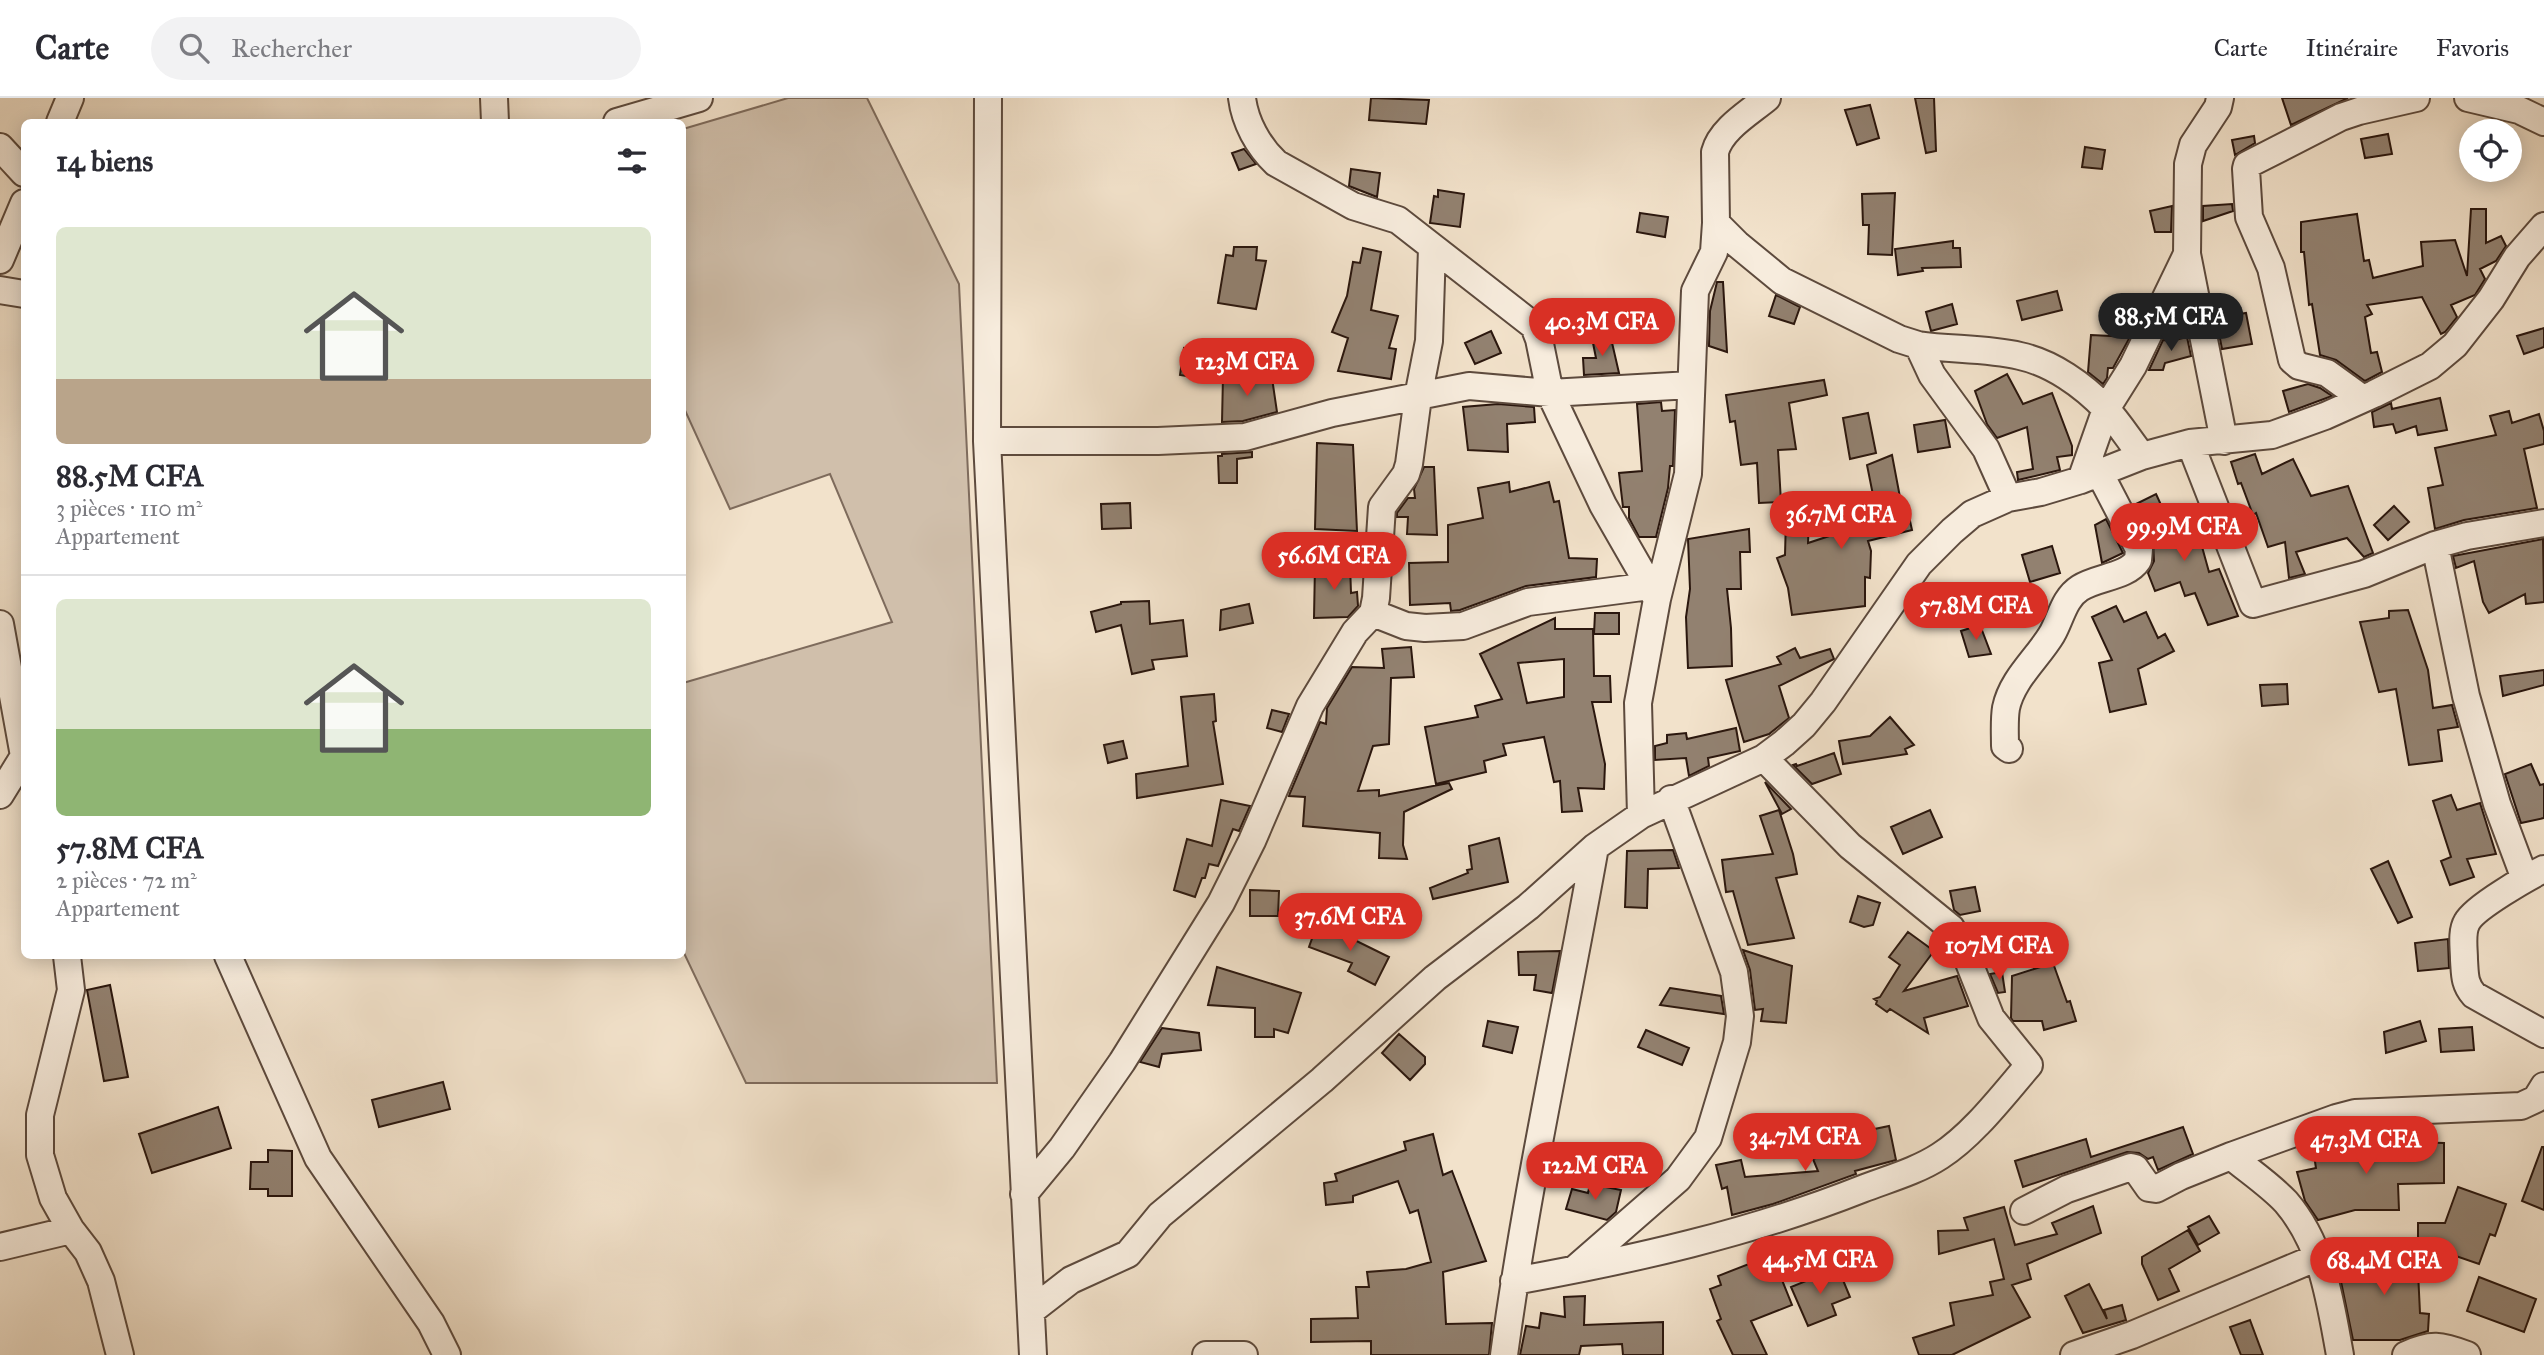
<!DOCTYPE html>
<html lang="fr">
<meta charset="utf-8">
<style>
body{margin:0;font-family:"IM FELL Great Primer",serif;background:#f2f2f3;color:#2b2b33;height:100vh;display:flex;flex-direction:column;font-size:26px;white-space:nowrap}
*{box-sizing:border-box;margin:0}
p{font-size:23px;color:#7c7c81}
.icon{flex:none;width:38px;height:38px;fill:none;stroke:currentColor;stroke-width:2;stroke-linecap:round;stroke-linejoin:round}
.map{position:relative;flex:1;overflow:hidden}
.drawer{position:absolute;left:21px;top:21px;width:665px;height:840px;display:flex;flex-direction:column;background:#fff;border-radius:10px;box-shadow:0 4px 18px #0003}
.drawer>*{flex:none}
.fabs{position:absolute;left:2459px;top:21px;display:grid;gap:14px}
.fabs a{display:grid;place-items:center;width:63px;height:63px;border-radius:50%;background:#fff;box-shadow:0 4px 18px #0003;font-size:35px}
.price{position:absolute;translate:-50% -60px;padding:0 16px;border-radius:24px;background:#d93025;color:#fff;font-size:23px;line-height:46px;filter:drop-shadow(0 2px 4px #0008)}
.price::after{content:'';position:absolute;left:50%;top:42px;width:21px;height:16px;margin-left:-10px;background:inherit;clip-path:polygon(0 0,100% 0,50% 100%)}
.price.active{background:#222;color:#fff}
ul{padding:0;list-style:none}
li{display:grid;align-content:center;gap:14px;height:371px;padding:0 35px}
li+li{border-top:2px solid #e1e1e2}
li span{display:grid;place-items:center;height:217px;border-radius:10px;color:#555}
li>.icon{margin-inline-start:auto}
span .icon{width:126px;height:126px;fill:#fffc;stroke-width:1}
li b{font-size:30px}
h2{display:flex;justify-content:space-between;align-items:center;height:84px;padding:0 35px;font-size:30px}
header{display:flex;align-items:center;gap:42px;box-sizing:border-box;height:98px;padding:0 35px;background:#fff;border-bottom:2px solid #e1e1e2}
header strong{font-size:33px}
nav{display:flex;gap:38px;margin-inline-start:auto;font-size:24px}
.search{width:490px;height:63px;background:#f2f2f3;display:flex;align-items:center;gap:18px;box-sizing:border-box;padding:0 24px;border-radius:38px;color:#7c7c81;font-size:26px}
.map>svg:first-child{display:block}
.green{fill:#d0bfab;stroke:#7e6b5c;stroke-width:2}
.building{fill:#928170;stroke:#2b170e;stroke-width:2;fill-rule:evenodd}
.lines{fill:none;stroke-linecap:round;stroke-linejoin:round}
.minor-casing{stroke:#5d4a3d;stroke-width:30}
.minor{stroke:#f7ecdd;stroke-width:26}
</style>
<header>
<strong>Carte</strong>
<div class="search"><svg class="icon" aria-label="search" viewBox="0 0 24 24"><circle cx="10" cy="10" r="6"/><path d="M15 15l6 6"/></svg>Rechercher</div>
<nav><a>Carte</a><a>Itinéraire</a><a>Favoris</a></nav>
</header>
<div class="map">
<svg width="2544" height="1257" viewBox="0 0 2544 1257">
<rect width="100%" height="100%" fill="#f2e2cb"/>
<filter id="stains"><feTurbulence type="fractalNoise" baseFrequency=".00286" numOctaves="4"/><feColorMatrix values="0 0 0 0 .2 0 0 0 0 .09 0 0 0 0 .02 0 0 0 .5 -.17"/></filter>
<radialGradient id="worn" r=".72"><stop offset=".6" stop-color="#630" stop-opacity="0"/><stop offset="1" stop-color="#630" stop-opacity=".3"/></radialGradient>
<path class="green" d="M788,0H867L959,186L997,985H746L683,853V585L892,524L830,376L730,411L683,308V31Z"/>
<path class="building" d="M1371,0L1429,2L1426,26L1369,22Z
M1915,0H1934L1936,53L1926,55Z
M2282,0H2348L2291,27Z
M1870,7L1879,40L1857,47L1845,12Z
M2388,36L2392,56L2365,60L2361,41Z
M2254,38L2255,45L2235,57L2232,42Z
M2085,49L2105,52L2102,71L2082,69Z
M1244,51L1256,66L1239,72L1232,55Z
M1351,71L1380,75L1377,99L1349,88Z
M1438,92L1464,96L1460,129L1430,125L1434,98L1438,99Z
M1895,95L1892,157L1868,156L1869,127H1863L1862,96Z
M2232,106L2233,113L2203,123V108Z
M2172,108L2171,134H2155L2150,113Z
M2471,111H2486V145L2501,138L2506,148L2496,163L2480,171L2485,181L2475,197L2451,207L2457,219L2445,234L2441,236L2422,199L2367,207L2372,216L2365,219L2371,255L2377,254L2382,274L2365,283L2336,262L2320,257L2312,206L2309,207L2304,154H2301V124L2357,116L2364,163L2369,162L2373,180L2423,168L2421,144L2455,142L2467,178Z
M1640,115L1668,119L1665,139L1637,134Z
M1953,143V150H1960L1961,169L1922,170L1923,173L1898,177L1895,151Z
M1234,149H1257L1256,162L1266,163L1256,211L1218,205L1226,157L1233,158Z
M1363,150L1381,154L1371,212L1398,218L1389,250L1396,251L1391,281L1338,273L1348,240L1332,234L1347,198L1353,164L1360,165Z
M1717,184H1723L1727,254L1709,248L1710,213Z
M2057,193L2062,212L2022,222L2017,203Z
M1776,197L1800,209L1794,226L1769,218Z
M1952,206L1957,226L1931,233L1926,214Z
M2246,215L2252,246L2222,251L2216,220Z
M2544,230V249L2524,256L2517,238Z
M1491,233L1501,255L1475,266L1465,245Z
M1610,236L1619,275L1584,277L1583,260H1596L1592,240Z
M2091,237L2130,239L2113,270H2108L2107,280L2103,286L2088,274Z
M2187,239L2191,258L2165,265L2163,272H2149L2163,242L2171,243Z
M1184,250L1216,255L1212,282L1180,277Z
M2007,276L2023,306L2052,295L2072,348V357L2057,359L2060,372L2018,382L2017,374L2033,371L2027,329L1997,340L1987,326L1975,293Z
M1223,278L1272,280L1277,314L1243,323L1222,324Z
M1824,282L1827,297L1789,305L1796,351L1778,352L1781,404L1759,405L1757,365L1741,367L1735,323L1730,324L1726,297Z
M2308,286L2320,290L2332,298L2289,314L2283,293Z
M2440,300L2447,332L2418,337L2416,328L2396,335L2393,326L2374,329L2372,314L2391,305L2392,311Z
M1661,304L1662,313L1675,312L1673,368H1670L1668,390L1656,439H1639L1629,420V409H1623L1619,375L1642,373L1637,306Z
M1498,306L1534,309L1535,324L1507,326L1508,354L1468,352L1463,309Z
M2509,313L2512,325L2539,316L2544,333V346L2524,351L2537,410L2464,422L2435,431L2428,390L2443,387L2435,350L2496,337L2490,318Z
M1868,315L1876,355L1850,361L1843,320Z
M1945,322L1950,349L1918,354L1914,327Z
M1317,345L1353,347L1357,433L1315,431Z
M1252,354V359L1237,361V385H1219L1218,358H1222V356Z
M2255,356L2262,376L2293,361L2311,398L2348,388L2373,455L2364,459L2347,440L2296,454L2305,476L2289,480L2285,444L2268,449L2256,415L2253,417L2241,385L2238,386L2231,364Z
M1892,357L1903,415L1908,414L1912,432L1868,443L1871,453L1870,480L1865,479V508L1792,517L1788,490L1777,460L1785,457L1786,420H1809L1808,445L1878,422L1867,367Z
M1424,369H1434L1437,437L1407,436L1408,419H1397V415L1408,400H1415L1414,391Z
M1509,384L1510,394L1549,384L1554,404L1559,403L1569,460L1597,461L1596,479L1526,488L1460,512L1451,513L1450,505L1410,507L1409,465L1448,464V427L1483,420L1478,390Z
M2156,396L2173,433L2196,427L2209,474L2219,471L2238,518L2208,527L2195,495L2185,498L2180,484L2155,493L2148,475L2154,463L2153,444L2134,407Z
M1130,405L1131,430L1102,431L1101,406Z
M2394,408L2409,424L2388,442L2374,427Z
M2106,421L2123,455L2102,465L2095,427Z
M1749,431L1750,454H1740L1741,491H1727L1731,530L1732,568L1688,570L1686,519L1690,491L1688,441Z
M2543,441L2544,504L2526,506L2525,496L2489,515L2483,504L2474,463L2456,470L2453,458Z
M2052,448L2060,475L2030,484L2022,457Z
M1350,466L1351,495L1357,494L1358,508L1348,519L1314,520L1315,467Z
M1149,503L1150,526L1183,522L1187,558L1152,562L1154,571L1132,576L1121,527L1096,534L1091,514L1121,506V504Z
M1249,506L1253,525L1220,532L1221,512Z
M2116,508L2124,524L2146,514L2158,540L2165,536L2174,553L2138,571L2146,606L2110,614L2099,565L2112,562L2092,519Z
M2408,512L2428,572L2433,610L2452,607L2458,629L2438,632L2442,663L2409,667L2396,591L2379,594L2360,524L2389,520V513Z
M1595,515H1619V536H1594Z
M1555,520V531H1593L1594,578H1610L1611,604H1592L1605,666L1604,691L1578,690L1582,713L1562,714L1560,683L1554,684L1544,639L1503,646L1506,657L1484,663L1486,674L1436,686L1425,629L1478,619L1475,608L1502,601L1480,556ZM1564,561V599L1527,605L1518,565Z
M1980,527L1991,556L1969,559L1961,533Z
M1411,549L1414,579L1391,580L1389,646L1373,648L1358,693L1379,692V698L1449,685L1452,691L1404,714L1403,747L1407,761L1379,760L1380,735L1303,728L1305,699L1289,698L1290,695L1320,624L1326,626L1327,610L1352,569L1384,570L1382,551Z
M1795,550L1800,560L1830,551L1834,561L1779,588L1789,620L1769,636L1744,644L1726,582L1781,566L1777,559Z
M2544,572V587L2503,598L2500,578Z
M2287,586L2288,606L2262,608L2260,587Z
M1214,596L1216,623L1213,624L1223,686L1137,700L1136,676L1188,668L1181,599Z
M1272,612L1289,616L1282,634L1267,630Z
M1890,619L1914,647L1905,651L1907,656L1843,666L1839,643L1870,638Z
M1736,630L1740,653L1708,660L1709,668L1689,678L1686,660L1655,662V648L1667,645V637L1686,635L1687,641Z
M1123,643L1127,660L1108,665L1104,647Z
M1834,655L1841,676L1812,686L1793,667L1796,666L1797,668Z
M2531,666L2540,687L2544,686V720L2521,725L2505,676Z
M1765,684L1791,711L1782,716Z
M2451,697L2457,712L2480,705L2496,756L2467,761L2474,779L2450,787L2441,763L2451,759L2433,703Z
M1221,702L1250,708L1239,733L1233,731L1218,768L1209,766L1205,780H1202L1195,799L1174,792L1187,741L1212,748Z
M1779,712L1793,756L1797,776L1776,780L1794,840L1748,847L1733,793L1726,794L1722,762L1773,756L1760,718Z
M1930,712L1942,739L1903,756L1891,729Z
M1499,740L1508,784L1433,801L1430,790L1468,775L1467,772L1472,771L1469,748Z
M1673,752L1679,770L1648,771L1647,810L1625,809L1627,753Z
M2388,763L2412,819L2398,825L2371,771Z
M1975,789L1980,813L1960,817L1954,812L1950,793Z
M1250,792L1279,793L1278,818H1250Z
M1858,798L1880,805L1873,827L1864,829L1850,824Z
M1318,824L1389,859L1375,887L1348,873L1352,865L1309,849Z
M1908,834L1934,853L1904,893L1957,878L1968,908L1924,920L1928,935L1890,911L1887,914L1876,906L1877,903L1874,901L1880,899L1900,867L1889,859Z
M2448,841L2449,870L2418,873L2415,845Z
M1743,852L1792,868L1786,925L1761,923L1763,911L1755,912L1750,872Z
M1560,853L1552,895L1534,892L1536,877H1519L1518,854Z
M2053,865L2067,904L2070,903L2076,923L2044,932L2042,923H2013L2011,920L2012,878Z
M1217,869L1301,895L1288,935L1274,931V939H1255V910L1208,907Z
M2002,874L2005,894L1998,895L1990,876Z
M110,887L128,979L104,983L87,892Z
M1670,890L1721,898L1724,916L1660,907Z
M1488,923L1518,929L1512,955L1483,948Z
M2420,923L2426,943L2386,955L2384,934Z
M2472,929L2474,952L2441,954L2439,931Z
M1162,930L1199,935L1201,952L1162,956L1159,969L1140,964Z
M1646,932L1689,950L1682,967L1638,949Z
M1399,936L1425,959V966L1410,982L1382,955Z
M443,984L450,1011L379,1029L372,1002Z
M218,1009L231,1050L152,1075L139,1036Z
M1889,1028L1896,1062L1855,1073L1856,1076L1773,1106L1732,1117L1727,1089L1722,1091L1716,1067L1741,1062L1745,1079L1818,1073L1813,1061L1857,1045L1855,1035Z
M2183,1029L2193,1056L2158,1072L2153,1059L2148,1061L2139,1055L2127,1054L2023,1089L2015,1063L2086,1041L2091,1059Z
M1433,1036L1443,1077L1452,1073L1486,1163L1443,1174L1446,1226L1492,1225L1489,1257H1371V1243L1311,1244V1221L1358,1220L1356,1189H1369L1367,1174L1406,1171L1431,1164L1418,1112L1410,1115L1398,1083L1353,1098V1104L1326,1107L1324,1085L1337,1083L1335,1076L1406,1052L1404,1044Z
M2342,1039L2343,1051L2408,1054V1044L2444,1045V1085L2398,1086L2399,1112H2355L2318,1122L2305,1103L2297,1074L2316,1070L2312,1045L2327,1040Z
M2542,1049H2544V1112L2522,1103Z
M268,1052L292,1053V1098H268V1091H250L251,1064H268Z
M1590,1086L1621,1092L1616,1114L1607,1122L1566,1111L1572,1091L1588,1095Z
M2458,1089L2506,1106L2495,1138L2490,1136L2479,1166L2418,1145V1125H2445Z
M2093,1108L2101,1135L2027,1166L2031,1181L2012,1187L2030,1219L1952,1257H1919L1913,1240L1954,1227L1950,1205L1993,1197L1990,1184L2004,1181L1994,1141L1939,1156L1938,1133L1968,1132L1964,1120L2004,1109L2015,1147L2057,1136L2052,1125Z
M2209,1118L2219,1135L2198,1147L2188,1129Z
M2188,1132L2200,1153L2169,1171L2179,1193L2158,1202L2142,1166V1159Z
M2417,1153L2420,1215L2429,1216L2428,1233L2400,1242H2353L2339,1174L2361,1170L2359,1155Z
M1772,1157L1792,1207L1751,1223L1767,1257H1733L1717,1223L1721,1221L1710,1191L1721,1187L1718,1178Z
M1838,1170L1850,1199L1832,1206L1836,1217L1808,1228L1791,1189Z
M2479,1179L2536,1201L2524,1234L2467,1213Z
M2089,1186L2107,1221L2104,1212L2122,1207L2126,1222L2083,1235L2065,1198Z
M1585,1198L1584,1227L1663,1224V1257H1623L1622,1246L1581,1248L1579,1257H1520L1526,1228L1539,1230L1541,1215L1565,1219L1564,1199Z
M2250,1222L2263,1257H2241L2230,1229Z"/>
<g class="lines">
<g class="minor-casing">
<path id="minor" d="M494,0L495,24
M988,0L987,343L1033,1257
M1242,0C1245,24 1258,48 1276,65L1353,108L1398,122L1534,228L1539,241L1550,295L1603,407L1657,501
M2468,0L2519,12L2544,24
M60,24L70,0
M617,24L699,0
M0,49L24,75
M1716,125L1737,146L1782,183L1899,241L1918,247L1932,277L1986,351L2008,400
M2187,156L2224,343
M0,162L24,105
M0,192L24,196
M1918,247C1952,252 1986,250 2020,258C2052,265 2083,287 2106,311C2119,325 2130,343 2142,358
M2363,301L2327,275L2299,268L2292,262L2271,170L2249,119L2246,71L2247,67L2341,19L2359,13L2416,0
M987,343H1158L1245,339L1332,315L1469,288L1550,295L1691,287
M2190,345L2253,506L2364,476L2435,447L2467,438L2544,425
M2081,382L2106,311L2133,268L2187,156L2188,66L2193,47L2218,9L2220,0
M2435,447L2466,598L2497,706L2525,781
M1373,515L1406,528L1425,530L1463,528L1528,504L1650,488
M0,526L24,658
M2009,651L2005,648C2005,636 2004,622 2006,610C2012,581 2037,561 2052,536C2061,520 2064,500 2080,490C2097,479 2127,479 2138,462L2139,451L2100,376
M0,697L24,658
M1641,717L1638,605L1657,501L1688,376L1695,193L1714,154L1716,125L1715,54C1721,31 1749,15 1767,0
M2544,771C2528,779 2475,809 2467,824C2461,834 2464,850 2464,862C2465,876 2464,886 2474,897L2544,936
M67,858L71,892L40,1017V1057L53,1100L71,1132L88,1154L101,1183L120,1257
M228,858L318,1060L431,1225L447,1257
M2231,1058L2336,1020L2355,1015L2521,1008L2536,1001L2544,988
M1024,1096L1062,1050L1122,964L1221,805L1252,743L1310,608L1355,534L1373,515L1376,500L1382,409L1406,376L1409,366L1418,299L1429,243L1432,150
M2024,1113L2067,1091L2131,1069L2135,1070L2149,1090L2156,1091L2181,1078L2231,1058C2249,1073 2270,1087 2286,1104C2323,1147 2330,1203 2340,1257
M0,1149L71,1132
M1576,1170L1678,1081L1708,1040L1737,944L1740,918L1734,874L1671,701
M1514,1183C1632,1162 1751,1135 1862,1091C1888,1081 1917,1073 1940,1058C1973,1037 2003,997 2029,967L1991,920L1964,852L1951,830L1850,748L1764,660
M1031,1213L1071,1182L1128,1156L1160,1117L1322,982L1435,880L1528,809L1595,749L1641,717L1764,660L1784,645L1804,627L1823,604L1919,466L1952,433L1972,416L2008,400L2041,394L2081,382L2142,358L2190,345L2272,337L2325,318L2374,296L2430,268L2455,247L2491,201L2517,159L2544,128
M1206,1257H1244
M1504,1257C1527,1087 1565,918 1595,749
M2074,1257L2132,1237L2318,1159
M2406,1257C2431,1245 2441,1247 2467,1257"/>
</g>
<use href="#minor" class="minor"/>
</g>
<rect width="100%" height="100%" filter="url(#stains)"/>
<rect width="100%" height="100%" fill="url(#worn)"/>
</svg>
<div class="fabs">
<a><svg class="icon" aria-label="locate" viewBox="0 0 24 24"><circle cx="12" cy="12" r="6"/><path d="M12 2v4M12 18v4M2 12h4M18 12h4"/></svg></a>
</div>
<b class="price active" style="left:2171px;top:255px">88.5M CFA</b>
<b class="price" style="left:1602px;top:260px">40.3M CFA</b>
<b class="price" style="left:1247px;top:300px">123M CFA</b>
<b class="price" style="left:1841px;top:453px">36.7M CFA</b>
<b class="price" style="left:2184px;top:465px">99.9M CFA</b>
<b class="price" style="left:1334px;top:494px">56.6M CFA</b>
<b class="price" style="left:1976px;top:544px">57.8M CFA</b>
<b class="price" style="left:1350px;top:855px">37.6M CFA</b>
<b class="price" style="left:1999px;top:884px">107M CFA</b>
<b class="price" style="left:1805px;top:1075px">34.7M CFA</b>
<b class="price" style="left:2366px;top:1078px">47.3M CFA</b>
<b class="price" style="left:1595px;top:1104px">122M CFA</b>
<b class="price" style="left:1820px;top:1198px">44.5M CFA</b>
<b class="price" style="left:2384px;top:1199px">68.4M CFA</b>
<section class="drawer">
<h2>14 biens<svg class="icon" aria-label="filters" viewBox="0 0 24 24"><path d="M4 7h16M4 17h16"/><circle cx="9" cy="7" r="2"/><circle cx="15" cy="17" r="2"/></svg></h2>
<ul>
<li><span style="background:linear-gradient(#dfe7d0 70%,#b9a48a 0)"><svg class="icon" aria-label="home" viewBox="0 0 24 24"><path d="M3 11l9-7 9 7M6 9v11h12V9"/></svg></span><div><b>88.5M CFA</b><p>3 pièces · 110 m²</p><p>Appartement</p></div></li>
<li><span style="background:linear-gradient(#dfe7d0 60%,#8fb573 0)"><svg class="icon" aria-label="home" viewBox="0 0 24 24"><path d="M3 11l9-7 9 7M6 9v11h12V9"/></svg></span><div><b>57.8M CFA</b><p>2 pièces · 72 m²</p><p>Appartement</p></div></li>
</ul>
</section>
</div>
